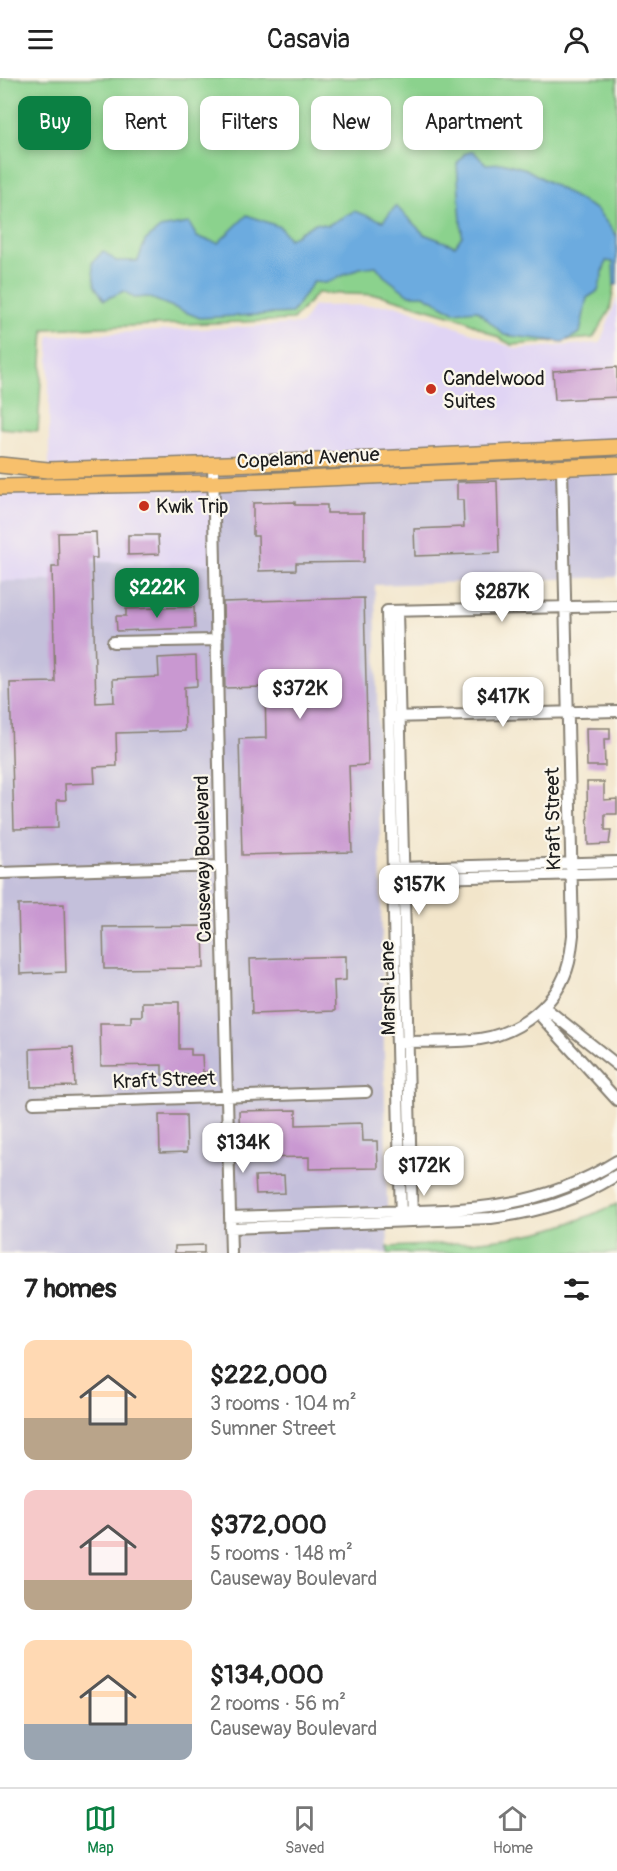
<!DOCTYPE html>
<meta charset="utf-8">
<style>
body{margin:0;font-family:Pangolin,sans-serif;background:#f2f2f2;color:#222;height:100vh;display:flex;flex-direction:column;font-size:22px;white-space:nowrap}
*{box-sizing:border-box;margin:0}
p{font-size:20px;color:#767676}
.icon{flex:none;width:33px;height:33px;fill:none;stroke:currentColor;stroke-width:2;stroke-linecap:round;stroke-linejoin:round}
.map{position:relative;height:1175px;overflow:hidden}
.details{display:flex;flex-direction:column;background:#fff;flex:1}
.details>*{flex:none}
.guide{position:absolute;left:18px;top:18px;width:582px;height:54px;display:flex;gap:12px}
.price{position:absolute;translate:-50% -51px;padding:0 14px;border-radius:12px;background:#fff;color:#222;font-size:20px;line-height:39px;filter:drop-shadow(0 2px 3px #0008)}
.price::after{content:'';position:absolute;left:50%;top:36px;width:18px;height:14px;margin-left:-9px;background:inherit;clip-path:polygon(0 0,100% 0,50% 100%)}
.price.current{background:#0b8043;color:#fff}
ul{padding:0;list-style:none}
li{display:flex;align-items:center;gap:18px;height:150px;padding:0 24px}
li span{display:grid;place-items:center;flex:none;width:168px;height:120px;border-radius:12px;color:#555}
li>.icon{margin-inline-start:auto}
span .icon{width:72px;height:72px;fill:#fffc;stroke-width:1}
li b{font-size:26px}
h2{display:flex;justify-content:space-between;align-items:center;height:72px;padding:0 24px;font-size:26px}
.tag{padding:0 21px;border-radius:12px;background:#fff;box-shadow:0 3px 9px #0003;font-size:21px;line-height:54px}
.tag.current{background:#0b8043;color:#fff}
header{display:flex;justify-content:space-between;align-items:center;height:78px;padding:0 24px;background:#fff;font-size:27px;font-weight:600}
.dock{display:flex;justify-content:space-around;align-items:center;height:84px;border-top:2px solid #e0e0e0;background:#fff;font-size:16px;color:#767676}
.dock a{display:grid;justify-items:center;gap:3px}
.dock .current{color:#0b8043}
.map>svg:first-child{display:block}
.built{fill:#e0d4f4}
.industrial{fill:#c4c0db}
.green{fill:#8bd28d;stroke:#547754;stroke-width:1.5}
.water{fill:#6cabdf;stroke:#44647e;stroke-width:1.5}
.building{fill:#c998d1}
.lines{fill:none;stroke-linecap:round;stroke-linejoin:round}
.minor-casing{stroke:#878073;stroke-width:14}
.highway-casing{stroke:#878073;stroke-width:18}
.minor{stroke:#fff;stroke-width:10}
.highway{stroke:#f7c06c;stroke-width:15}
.poi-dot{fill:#c8321e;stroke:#fbf7ec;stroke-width:2}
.labels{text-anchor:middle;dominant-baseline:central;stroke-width:4.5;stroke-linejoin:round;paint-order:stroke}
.poi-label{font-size:20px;fill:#1c1c1c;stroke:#fbf7ec;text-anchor:start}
.street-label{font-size:20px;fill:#1c1c1c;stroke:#fbf7ec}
</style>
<header><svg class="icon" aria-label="menu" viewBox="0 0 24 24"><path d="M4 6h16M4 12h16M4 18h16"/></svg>Casavia<svg class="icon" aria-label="person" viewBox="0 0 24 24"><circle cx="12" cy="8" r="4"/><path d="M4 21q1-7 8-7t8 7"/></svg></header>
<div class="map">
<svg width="617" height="1175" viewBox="0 0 617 1175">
<rect width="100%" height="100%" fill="#fbf7ec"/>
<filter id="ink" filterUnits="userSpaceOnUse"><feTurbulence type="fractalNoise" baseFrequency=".0167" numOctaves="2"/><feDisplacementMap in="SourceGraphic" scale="12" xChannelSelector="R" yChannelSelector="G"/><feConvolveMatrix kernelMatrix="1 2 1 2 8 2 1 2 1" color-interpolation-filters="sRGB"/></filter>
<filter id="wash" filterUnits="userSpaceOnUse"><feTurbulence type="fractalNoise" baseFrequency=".008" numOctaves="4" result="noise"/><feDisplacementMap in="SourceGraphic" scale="24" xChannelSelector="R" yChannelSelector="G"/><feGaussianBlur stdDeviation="1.35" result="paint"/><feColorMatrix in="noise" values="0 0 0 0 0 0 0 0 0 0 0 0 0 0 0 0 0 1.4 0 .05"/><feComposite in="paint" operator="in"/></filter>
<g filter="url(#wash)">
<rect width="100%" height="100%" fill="#f2e5ca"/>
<path class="built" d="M617,220V374L215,486L56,483L57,503H0V409L49,410V258L302,246L313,228L395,227L517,271L600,265Z"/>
<path class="industrial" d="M617,374V499L375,507L388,1175H0V503H57L56,483L215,486L213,386Z"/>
<path class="green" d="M0,0H617V192L610,232L593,260L512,267L463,241L380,217L317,215L293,242L44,251L38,353L0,350Z
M617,1126V1175H388V1169C439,1166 489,1165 539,1154C566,1148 592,1137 617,1126Z"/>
<path class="water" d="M473,73L486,86L505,85L526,91L597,132L617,158V207H614L613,184L606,183L598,213L587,220L580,255L563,264L504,257L477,232L454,234L424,217H409L384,198L376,188L360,190L326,205L313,204L292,235L200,240L148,219L134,220L124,213L104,222L95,208L92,185L103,173L116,183H138L145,163L160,150L189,145L197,159L218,165L247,137L280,149L289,161L315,145L328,147L354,133L383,143L396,128L424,156L455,168L462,158L457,86L464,76Z"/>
<g id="blocks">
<path class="building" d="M617,289V319L555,322L553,293Z
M497,403L499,475L415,478L414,451L464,449L463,422H457V404Z
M295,424V427H327V435H364V484L296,485V492L259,493L258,458H253V425Z
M96,454L97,480H92L96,625L114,624L113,601L159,599L158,580L196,578L197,608L184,609L185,653L116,655L117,688L94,689L95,705L65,706L66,722H57L58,750L14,751L10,605L55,604L52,489H59L58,455Z
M128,457H158L159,476L128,477Z
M364,520L368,687L349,688L352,774L242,777L239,661L266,660L265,609L225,610L223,524Z
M194,529L195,550L117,553L116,538H126V531Z
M586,650H610V661H604L605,688H587Z
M587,704H604V722L617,721V736H605V752H611L609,766L588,767Z
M64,826L66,894L20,896L18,827Z
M203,848L204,890L104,891L103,849Z
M346,878V902L334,903L335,933L252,936L250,881Z
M142,924H179V971H191V977H202L203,994H207V1004H203V1008H189V997H162V987L101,988L100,945H131V938H142Z
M73,969L75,1008L31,1009L30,971Z
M296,1032V1047L362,1045L363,1063H377L378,1090L309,1091V1079L240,1080L239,1033Z
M159,1037H186L187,1074L160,1075Z
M284,1097L285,1115L256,1116L255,1098Z
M204,1167V1175H175V1168Z"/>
</g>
</g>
<g filter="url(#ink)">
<use href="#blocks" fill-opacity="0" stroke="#878073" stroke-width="1.5"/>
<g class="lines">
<g class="minor-casing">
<path id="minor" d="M213,386L221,788L231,1175
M397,533L412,1143
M113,564L217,562
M392,639L617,633
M398,790L617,784
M0,795L221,788
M397,801L617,795
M544,929L617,987
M538,935L617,1022
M397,964C425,963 452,965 480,961C520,955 559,925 569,884C571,875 572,866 573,857L562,390
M34,1025L366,1014
M230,1139C280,1137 330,1136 380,1134C469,1132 539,1132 617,1083
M401,1143L387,533L617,528
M230,1150L491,1140C542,1133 573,1124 617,1097"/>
</g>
<g class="highway-casing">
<path id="highway" d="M0,387L48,392L374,381L617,369
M0,409L214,405L617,387"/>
</g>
<use href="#minor" class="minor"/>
<use href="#highway" class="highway"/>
</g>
</g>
<g class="poi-dot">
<circle cx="431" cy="311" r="6"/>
<circle cx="144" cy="428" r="6"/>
</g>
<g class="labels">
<g class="poi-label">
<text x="443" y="300">Candelwood<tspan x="443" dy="23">Suites</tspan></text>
<text x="156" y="428">Kwik Trip</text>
</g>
<g class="street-label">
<text transform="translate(308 380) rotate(-3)">Copeland Avenue</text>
<text transform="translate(553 741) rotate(-91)">Kraft Street</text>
<text transform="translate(203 781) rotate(-91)">Causeway Boulevard</text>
<text transform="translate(388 910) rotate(-91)">Marsh Lane</text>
<text transform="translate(164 1002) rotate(-2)">Kraft Street</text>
</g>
</g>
</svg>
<b class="price current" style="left:157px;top:541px">$222K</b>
<b class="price" style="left:502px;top:545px">$287K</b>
<b class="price" style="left:300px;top:642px">$372K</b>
<b class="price" style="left:503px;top:650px">$417K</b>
<b class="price" style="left:419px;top:838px">$157K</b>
<b class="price" style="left:243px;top:1096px">$134K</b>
<b class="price" style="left:424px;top:1119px">$172K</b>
<div class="guide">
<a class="tag current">Buy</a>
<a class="tag">Rent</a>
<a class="tag">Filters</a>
<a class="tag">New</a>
<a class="tag">Apartment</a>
</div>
</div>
<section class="details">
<h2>7 homes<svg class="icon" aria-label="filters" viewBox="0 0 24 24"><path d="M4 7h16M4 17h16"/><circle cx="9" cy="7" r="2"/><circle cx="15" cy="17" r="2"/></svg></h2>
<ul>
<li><span style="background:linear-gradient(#ffd9b3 65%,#b9a48a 0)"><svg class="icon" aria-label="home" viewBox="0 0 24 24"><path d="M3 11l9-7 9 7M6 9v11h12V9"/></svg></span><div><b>$222,000</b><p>3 rooms · 104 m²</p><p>Sumner Street</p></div></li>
<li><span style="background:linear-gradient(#f6c9c9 75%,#b9a48a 0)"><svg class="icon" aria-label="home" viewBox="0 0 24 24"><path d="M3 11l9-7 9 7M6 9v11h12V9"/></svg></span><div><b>$372,000</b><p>5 rooms · 148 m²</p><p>Causeway Boulevard</p></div></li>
<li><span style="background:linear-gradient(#ffd9b3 70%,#9aa5b1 0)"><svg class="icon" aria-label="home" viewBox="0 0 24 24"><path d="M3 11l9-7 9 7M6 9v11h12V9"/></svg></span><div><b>$134,000</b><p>2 rooms · 56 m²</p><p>Causeway Boulevard</p></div></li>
</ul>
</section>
<nav class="dock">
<a class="current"><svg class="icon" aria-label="map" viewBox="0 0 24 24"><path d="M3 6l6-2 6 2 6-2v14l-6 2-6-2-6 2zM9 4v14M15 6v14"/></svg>Map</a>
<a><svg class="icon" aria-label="saved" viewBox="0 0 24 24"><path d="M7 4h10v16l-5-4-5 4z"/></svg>Saved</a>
<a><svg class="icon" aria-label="home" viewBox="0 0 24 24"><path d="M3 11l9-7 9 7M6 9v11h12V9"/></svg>Home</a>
</nav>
